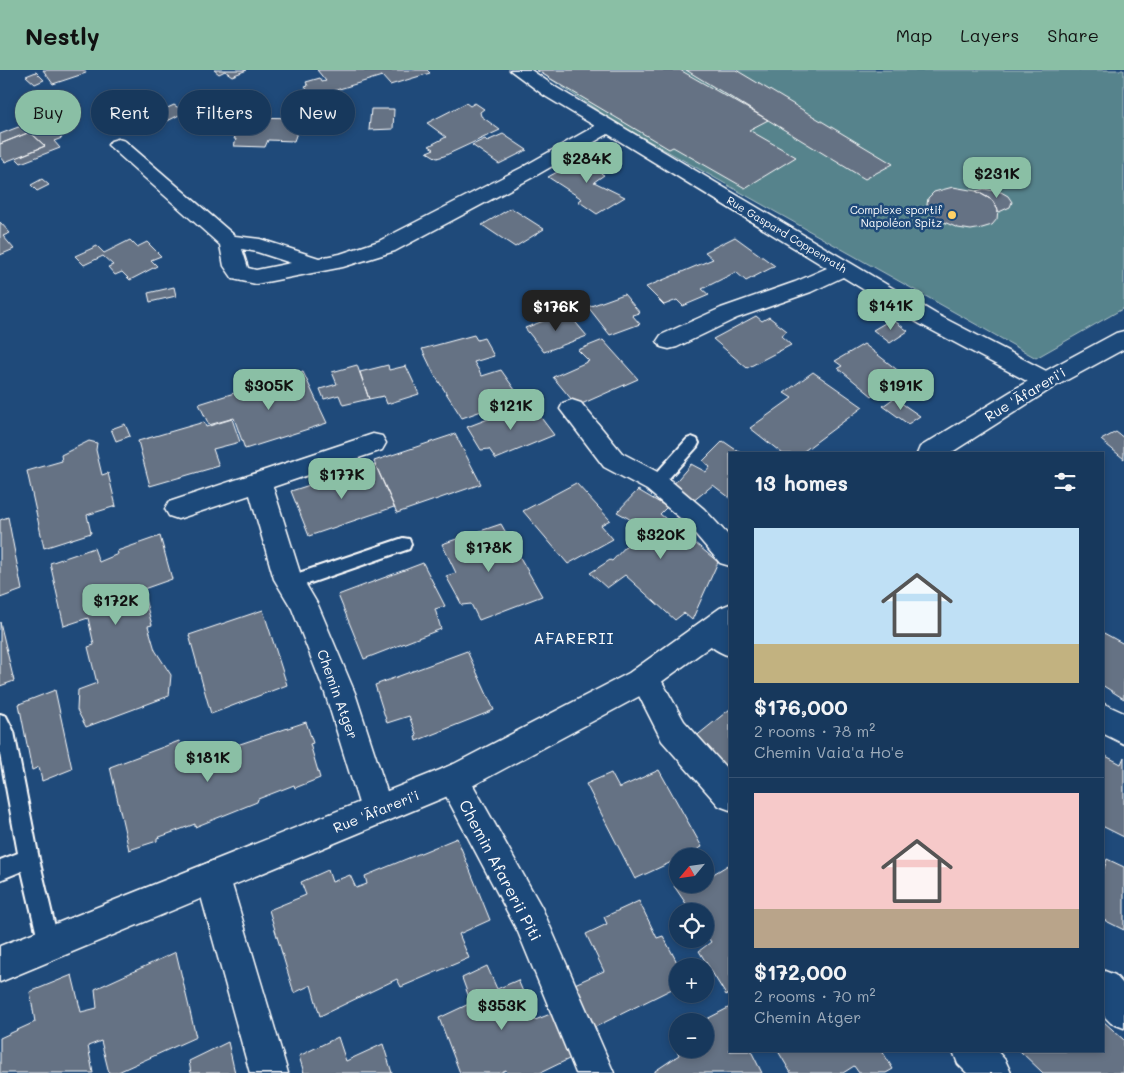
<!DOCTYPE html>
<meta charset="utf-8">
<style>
body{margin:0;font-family:Mali,sans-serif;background:#203f62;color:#f1f3f6;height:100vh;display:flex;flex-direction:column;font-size:19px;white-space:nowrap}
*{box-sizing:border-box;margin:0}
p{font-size:16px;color:#9eacbb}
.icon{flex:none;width:28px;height:28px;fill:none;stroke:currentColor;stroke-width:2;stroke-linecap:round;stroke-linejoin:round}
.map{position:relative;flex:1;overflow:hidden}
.sheet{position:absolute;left:729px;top:382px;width:375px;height:600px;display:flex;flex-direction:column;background:#17385c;border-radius:0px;box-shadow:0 2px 8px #0003,0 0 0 1px #365272}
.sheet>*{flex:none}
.top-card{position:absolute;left:15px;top:20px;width:475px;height:45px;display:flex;gap:10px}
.needle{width:32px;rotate:241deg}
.tools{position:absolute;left:669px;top:778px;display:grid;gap:10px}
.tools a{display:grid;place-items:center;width:45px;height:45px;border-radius:50%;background:#17385c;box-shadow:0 2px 8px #0003,0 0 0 1px #365272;font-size:25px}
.price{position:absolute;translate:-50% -42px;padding:0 11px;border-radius:10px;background:#8abfa5;color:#111;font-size:16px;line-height:32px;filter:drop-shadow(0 1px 2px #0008)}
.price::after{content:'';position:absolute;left:50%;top:30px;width:15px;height:11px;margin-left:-8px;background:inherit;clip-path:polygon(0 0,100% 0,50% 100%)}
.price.on{background:#222;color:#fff}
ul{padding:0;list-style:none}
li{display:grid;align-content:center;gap:10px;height:265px;padding:0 25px}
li+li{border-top:1px solid #365272}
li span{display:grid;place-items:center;height:155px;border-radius:0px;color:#555}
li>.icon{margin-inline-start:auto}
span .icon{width:90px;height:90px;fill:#fffc;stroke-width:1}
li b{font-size:21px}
h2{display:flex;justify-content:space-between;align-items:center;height:60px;padding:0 25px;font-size:21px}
.chip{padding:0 18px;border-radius:22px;background:#17385c;box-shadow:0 2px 8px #0003,0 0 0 1px #365272;font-size:18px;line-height:45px}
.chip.on{background:#8abfa5;color:#111}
header{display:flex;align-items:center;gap:30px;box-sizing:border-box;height:70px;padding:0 25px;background:#8abfa5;color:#111}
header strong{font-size:24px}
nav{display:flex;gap:28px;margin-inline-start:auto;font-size:18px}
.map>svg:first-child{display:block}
.green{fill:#57838c;stroke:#abc1c6}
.building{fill:#657284;stroke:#fff}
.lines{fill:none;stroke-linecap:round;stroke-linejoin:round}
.service-casing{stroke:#fff;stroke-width:4}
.minor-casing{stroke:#fff;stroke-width:3}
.secondary-casing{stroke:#fff;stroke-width:3}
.service{fill:#1f4a7a;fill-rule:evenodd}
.minor{fill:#1f4a7a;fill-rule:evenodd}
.secondary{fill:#1f4a7a;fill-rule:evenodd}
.poi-dot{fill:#ffd166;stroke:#1f4a7a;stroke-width:2}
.labels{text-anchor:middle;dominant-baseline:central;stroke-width:5;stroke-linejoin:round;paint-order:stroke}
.far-poi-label{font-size:11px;fill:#fff;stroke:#1f4a7a;text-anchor:end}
.far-street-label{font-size:11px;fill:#fff;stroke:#1f4a7a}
.street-label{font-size:14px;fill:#fff;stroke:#1f4a7a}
.quarter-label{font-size:16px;letter-spacing:1px;fill:#fff;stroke:#1f4a7a}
.near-street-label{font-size:16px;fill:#fff;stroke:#1f4a7a}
</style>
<header>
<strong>Nestly</strong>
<nav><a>Map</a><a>Layers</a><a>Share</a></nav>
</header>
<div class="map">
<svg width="1124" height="1003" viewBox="0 0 1124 1003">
<rect width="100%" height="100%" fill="#1f4a7a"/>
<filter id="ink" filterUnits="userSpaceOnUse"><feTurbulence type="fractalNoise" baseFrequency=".02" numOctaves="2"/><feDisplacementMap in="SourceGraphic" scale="10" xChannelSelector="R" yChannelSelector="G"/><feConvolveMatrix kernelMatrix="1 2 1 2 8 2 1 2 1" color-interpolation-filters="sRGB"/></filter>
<g filter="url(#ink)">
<path class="green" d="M537,0H1124V238L1036,288L615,52Z"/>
<path class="building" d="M43,0H84L86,3L53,14Z
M214,0H247L232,6L225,1L219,4Z
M317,0H427L430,3L390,15L382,6L313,27L305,17L308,16L306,12L320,8L322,12L326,11Z
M536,0H680L768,50L749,60L796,87L745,118L673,77L669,79Z
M686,0H736L893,94L865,109Z
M36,2L44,10L35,14L26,6Z
M466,33L470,36L475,33L484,39L480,42L481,46L500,60L444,86L437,88L427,82L434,79L429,76L446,67L427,53Z
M174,35L185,42L150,60L134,49L158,37L163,40Z
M371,39H394L393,59L369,60Z
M223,42L238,53L212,64L199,53Z
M243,47L302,48L294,71L268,70L265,77L234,76L236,69H234Z
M29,53L35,58L48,53L62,68L54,71L60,78L21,93L16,88L45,76L30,62L0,74V64Z
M30,62L45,76L5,92L0,86V74Z
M503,64L527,80L499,94L472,75L485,69L487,71Z
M588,85L608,97L599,102L604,105L594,112L625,127L597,144L578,131L582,129L548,107Z
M42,109L49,115L37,121L31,115Z
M953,117L976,121L992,130L998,139L997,149L992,155L982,158L971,160L958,158L937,149L930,142L927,135L928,128L934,122Z
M984,119L1001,122L1008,126L1012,132L1010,137L999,142L992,130L976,121Z
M511,138L544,159L515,177L482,155Z
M0,152L10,163L3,166L14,179L0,185Z
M735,167L775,196L746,211L736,202L702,219L709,225L683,236L677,230L664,235L646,217L713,189L705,182Z
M130,170L137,177L147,172L161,186L151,190L157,196L130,210L122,202L115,205L108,197L113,195L103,186L84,195L75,186L97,176L104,183Z
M174,217L176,226L150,232L148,223Z
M624,224L640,243L632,245L640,254L610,265L588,237Z
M567,242L587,266L544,282L525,258Z
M756,246L762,251L769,247L787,261L781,266L791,275L747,298L713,269Z
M892,249L908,261L890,273L873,260Z
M474,265L477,270L484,268L494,286L474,292L482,306L501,300L520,327L462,348L434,304L422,279Z
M603,270L638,309L577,336L553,307L589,291L578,280Z
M864,274L905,306L872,326L838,298L842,296L835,291Z
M357,295L369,329L343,335L339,325L324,329L320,319L337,314L332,302Z
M388,295L389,300L406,296L419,324L387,334L384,326L369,329L360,302Z
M303,302L327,353L245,379L234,348L209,355L199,334L247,319L250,326L273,319L270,312Z
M813,302L863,337L800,384H783L750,358L792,328L784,323Z
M894,328L920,346L908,354L883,336Z
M530,333L554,365L496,389L489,379L481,380L467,357Z
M232,349L240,372L213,379L219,396L150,416L138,371L204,352L206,357Z
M125,354L130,366L116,371L111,359Z
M1116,362L1124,368V389L1101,370Z
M455,364L481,414L397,443L374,391Z
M89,371L97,373L96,380L102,405L108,403L116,436L87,445L91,463L44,478L27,401L62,391L61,385Z
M723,371L742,384H730V428L713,415L692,432L672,416L691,394L706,402L710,397L703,391Z
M375,394L394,437L309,466L291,421Z
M576,413L610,450L601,455L613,469L568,494L523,441Z
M638,420L667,437L660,444L718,492L692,550L684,543L675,550L625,505L607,518L590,503L610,490L612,491L644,457L617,442Z
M8,447L22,520L0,528V450Z
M501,454L542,526L479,550L471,534L462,535L446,506L456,503L442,474Z
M160,466L172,509L138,521L140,530L145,529L152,555L148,556L155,580L171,605L169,626L86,657L77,640L78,620L97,613L88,577L94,575L88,548L64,556L50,493L94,478L99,492L118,484L117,481Z
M423,493L445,536L435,539L441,559L364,589L338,525Z
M263,540L287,615L211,644L189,565Z
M0,552L14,611L0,616Z
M1102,562L1124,574V629L1102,615Z
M467,581L494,640L416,671L415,667L417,666L409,646L387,653L375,615Z
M55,620L72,699L42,711L39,697L32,700L19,634Z
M730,639V705L694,668Z
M306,652L313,673L310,674L320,708L295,718L294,715L258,729L257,732L195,757V754L157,768V771L129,780L110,697L179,671L187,697L205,690L204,686Z
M1102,684L1121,694L1124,687V767L1102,756Z
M659,700L702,777L682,786H678V789L635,809L586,714L611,703L619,718Z
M457,768L490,850L459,864L469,888L401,917L397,909L320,946L311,915L294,923L269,840L306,825L301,812L328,800L332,812L350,805L356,818L367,814L365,806Z
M1107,789L1124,797V860L1102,849V805Z
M730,794V922L726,925L699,881L711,872L705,863V841H691L674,816L678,814H693L695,816L705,814V809Z
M639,831L657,868L663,866L679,896H678V916L587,961L568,917L604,901L586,864L607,854L604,847Z
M176,882L196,967L116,1003H109L101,971L88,976L93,1003H0V968L35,952L30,922L72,905L81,942L97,938L95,919Z
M487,896L497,919L518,910L535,950L553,943L571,988L540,1003H507L506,1000L499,1003H460L439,948L471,933L462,908Z
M730,937V981H751L762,1003H655V1001L679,985L672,968L678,965V979H705V951H703Z
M1102,950L1124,970V1003H1043L1020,981H1102Z
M338,967L346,991L383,974L392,1003H304L299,986Z
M228,972L235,1003H191L189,991Z
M778,981H882L893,999L886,1003H859L854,996L843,1003H791Z"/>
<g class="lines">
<g class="service-casing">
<path id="service" d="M692,367L697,369L699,373L697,377L661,417L656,419L651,417L648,413L651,409L687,369Z
M403,468L409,469L411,474L409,479L290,520L284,518L282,513L284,508Z
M0,644L6,646L14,662L39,789L59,874L56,881L49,884L42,881L39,874L22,801L0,810V790L18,783L0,684Z"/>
</g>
<g class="minor-casing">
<path id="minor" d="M510,0H531L557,18L936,244L1054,305L1058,311L1054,317L1046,319L1038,317L920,254L843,207L811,222L737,248L677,277L669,279L661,277L657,271L661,265L721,238L795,212L827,198L608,64L535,106L395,181L343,197L256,214L233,209L224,196L220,175L108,75L111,71L118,69L125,71L235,166L260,169L319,188L340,184L379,171L521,98L595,56L545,26ZM242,179L257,182L291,193L256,200L248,198Z
M572,330L581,333L622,383L665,406L704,439L730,467V496L720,493L686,453L647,420L604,397L560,339L563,333Z
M373,364L382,366L386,373L382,380L273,417L301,506L318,535L355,623L393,740L388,751L377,755L366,751L361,740L325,623L292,539L274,509L250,425L178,449L169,446L165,439L169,432Z
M713,548L723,551L730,557V586C716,582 705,573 699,560L703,551Z
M645,595L655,599L684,651L730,702V740L719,736L662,671L630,608L635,599Z
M1102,633L1124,643V674L1102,663Z
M453,694L464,699L542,838L614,1003H576L518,862L437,709L442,699Z
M213,791L225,796L230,808L288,1003H250L196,808L201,796Z
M1102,900L1115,905L1124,915V958L1111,953L1102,944Z
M953,981H997L1005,990L1011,1003H967L958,994Z"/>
</g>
<g class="secondary-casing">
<path id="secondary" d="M1124,261V279L1054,317L949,384H917L920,377L1038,305L1116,263Z
M730,534V562L649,621L472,716L0,912V876L450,696L629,603L720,538Z"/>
</g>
<use href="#service" class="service"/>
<use href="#minor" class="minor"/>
<use href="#secondary" class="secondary"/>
</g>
</g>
<circle class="poi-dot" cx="952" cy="145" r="5"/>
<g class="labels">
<g class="far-poi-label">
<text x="942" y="139">Complexe sportif<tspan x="942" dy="13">Napoléon Spitz</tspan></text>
</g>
<g class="far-street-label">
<text transform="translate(787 164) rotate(31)">Rue Gaspard Coppenrath</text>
</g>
<g class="street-label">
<text transform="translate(1025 324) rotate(-31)">Rue 'Āfareri'i</text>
<text transform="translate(338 624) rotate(70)">Chemin Atger</text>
<text transform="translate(376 741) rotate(-22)">Rue 'Āfareri'i</text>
</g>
<g class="quarter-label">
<text x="574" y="567">AFARERII</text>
</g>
<g class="near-street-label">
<text transform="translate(501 800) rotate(62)">Chemin Afarerii Piti</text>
</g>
</g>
</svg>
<div class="tools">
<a><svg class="needle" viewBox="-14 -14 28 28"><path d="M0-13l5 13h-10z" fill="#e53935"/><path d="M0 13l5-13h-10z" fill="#9eacbb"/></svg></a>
<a><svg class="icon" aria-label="locate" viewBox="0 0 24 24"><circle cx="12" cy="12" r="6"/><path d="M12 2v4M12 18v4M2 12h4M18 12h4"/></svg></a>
<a>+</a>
<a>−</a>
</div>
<b class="price" style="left:587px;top:114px">$284K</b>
<b class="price" style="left:997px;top:129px">$231K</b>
<b class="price" style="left:891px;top:261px">$141K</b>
<b class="price on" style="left:556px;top:262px">$176K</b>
<b class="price" style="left:269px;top:341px">$305K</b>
<b class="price" style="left:901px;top:341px">$191K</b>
<b class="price" style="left:511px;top:361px">$121K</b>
<b class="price" style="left:342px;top:430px">$177K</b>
<b class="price" style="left:661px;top:490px">$320K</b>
<b class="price" style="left:489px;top:503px">$178K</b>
<b class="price" style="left:116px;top:556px">$172K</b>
<b class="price" style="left:208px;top:713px">$181K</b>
<b class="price" style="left:502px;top:961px">$353K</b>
<div class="top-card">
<a class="chip on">Buy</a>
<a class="chip">Rent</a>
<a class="chip">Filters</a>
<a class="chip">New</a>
</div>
<section class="sheet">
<h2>13 homes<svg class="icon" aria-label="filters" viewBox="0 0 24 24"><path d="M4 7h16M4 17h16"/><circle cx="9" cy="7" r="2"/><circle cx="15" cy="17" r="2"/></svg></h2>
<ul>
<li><span style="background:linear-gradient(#bfe0f5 75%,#c2b280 0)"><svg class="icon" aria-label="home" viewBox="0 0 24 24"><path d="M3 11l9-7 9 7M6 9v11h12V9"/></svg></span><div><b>$176,000</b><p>2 rooms · 78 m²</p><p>Chemin Vaia'a Ho'e</p></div></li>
<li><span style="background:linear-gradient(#f6c9c9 75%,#b9a48a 0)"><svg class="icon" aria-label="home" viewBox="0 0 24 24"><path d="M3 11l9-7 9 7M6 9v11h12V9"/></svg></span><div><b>$172,000</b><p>2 rooms · 70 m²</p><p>Chemin Atger</p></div></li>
</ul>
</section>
</div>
